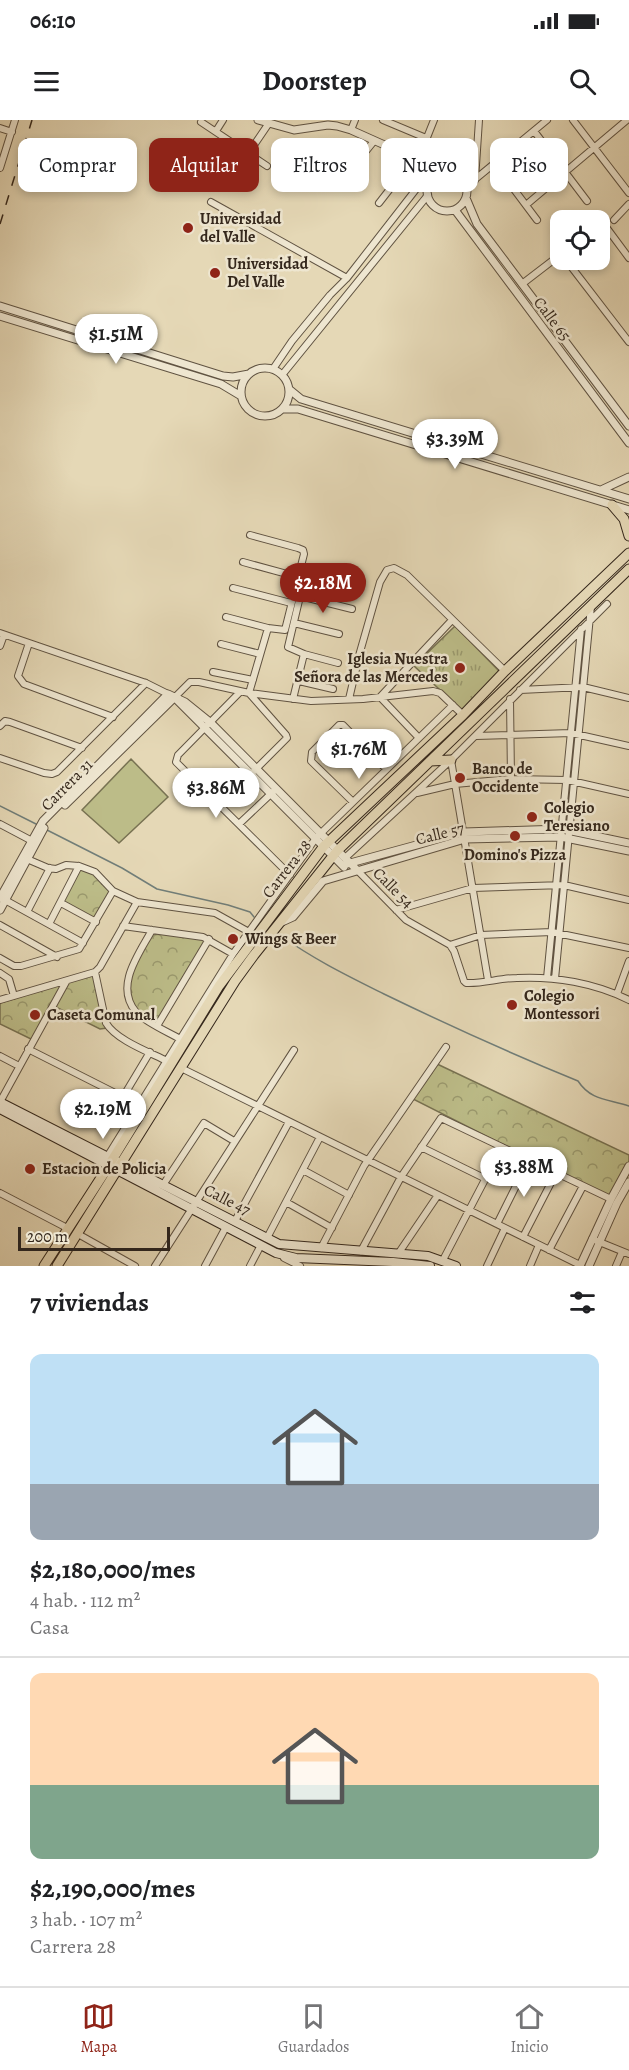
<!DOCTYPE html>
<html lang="es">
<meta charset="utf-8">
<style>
body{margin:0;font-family:Alegreya,serif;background:#f6f6f6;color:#202124;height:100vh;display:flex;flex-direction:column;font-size:22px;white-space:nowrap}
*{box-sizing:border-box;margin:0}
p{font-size:20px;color:#757577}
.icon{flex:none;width:33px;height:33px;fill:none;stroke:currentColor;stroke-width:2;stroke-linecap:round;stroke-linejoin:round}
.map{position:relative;height:1146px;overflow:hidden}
.side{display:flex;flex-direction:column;background:#fff;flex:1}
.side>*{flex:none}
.guide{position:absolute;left:18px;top:18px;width:594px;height:54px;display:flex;gap:12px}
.tools{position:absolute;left:550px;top:90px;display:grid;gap:12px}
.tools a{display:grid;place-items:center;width:60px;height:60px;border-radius:12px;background:#fff;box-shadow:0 3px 9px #0003;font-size:30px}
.scale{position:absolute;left:18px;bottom:15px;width:152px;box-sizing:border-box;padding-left:6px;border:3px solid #34271c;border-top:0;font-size:16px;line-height:21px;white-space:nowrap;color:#34271c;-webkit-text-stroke:4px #eee6d0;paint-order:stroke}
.price{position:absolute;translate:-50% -51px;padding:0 14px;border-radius:21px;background:#fff;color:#222;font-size:20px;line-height:39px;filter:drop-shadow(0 2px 3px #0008)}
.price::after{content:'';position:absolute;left:50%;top:36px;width:18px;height:14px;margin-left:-9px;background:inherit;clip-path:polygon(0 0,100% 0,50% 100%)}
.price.current{background:#8f2418;color:#fff}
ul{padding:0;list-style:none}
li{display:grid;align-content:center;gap:12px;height:318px;padding:0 30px}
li+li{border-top:2px solid #e0e0e0}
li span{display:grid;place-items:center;height:186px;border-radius:12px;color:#555}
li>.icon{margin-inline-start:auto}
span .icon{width:108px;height:108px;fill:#fffc;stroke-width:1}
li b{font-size:26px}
h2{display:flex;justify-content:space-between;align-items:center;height:72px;padding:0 30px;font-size:26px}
.pill{padding:0 21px;border-radius:12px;background:#fff;box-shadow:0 3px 9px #0003;font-size:21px;line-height:54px}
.pill.current{background:#8f2418;color:#fff}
.status{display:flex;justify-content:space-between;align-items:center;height:42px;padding:0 30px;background:#fff;direction:ltr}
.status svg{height:16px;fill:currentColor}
header{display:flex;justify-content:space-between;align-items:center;height:78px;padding:0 30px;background:#fff;font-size:27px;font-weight:700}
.dock{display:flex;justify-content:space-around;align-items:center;height:84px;border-top:2px solid #e0e0e0;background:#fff;font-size:16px;color:#757577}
.dock a{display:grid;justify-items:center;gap:3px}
.dock .current{color:#8f2418}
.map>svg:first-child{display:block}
.grass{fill:url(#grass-tufts);stroke:#787252;stroke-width:1.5}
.forest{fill:url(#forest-crowns);stroke:#787252;stroke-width:1.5}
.pitch{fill:#bcbc88;stroke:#787252;stroke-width:1.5}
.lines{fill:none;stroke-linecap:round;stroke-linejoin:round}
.stream{stroke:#717e79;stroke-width:1.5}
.minor-casing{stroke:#605342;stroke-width:8}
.tertiary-casing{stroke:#605342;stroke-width:9}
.secondary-casing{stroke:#34271c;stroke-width:10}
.primary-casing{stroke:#34271c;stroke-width:11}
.minor{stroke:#eee6d0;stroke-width:6}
.tertiary{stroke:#eee6d0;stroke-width:7}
.secondary{stroke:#eee6d0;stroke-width:8}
.primary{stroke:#e5d8b6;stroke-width:9}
.rail{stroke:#34271c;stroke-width:1.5;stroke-dasharray:10 10;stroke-linecap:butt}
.poi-dot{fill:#8f2418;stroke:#eee6d0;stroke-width:2}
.labels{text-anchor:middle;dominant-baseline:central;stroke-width:5;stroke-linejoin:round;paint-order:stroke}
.poi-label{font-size:16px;font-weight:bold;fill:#34271c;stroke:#eee6d0;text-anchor:start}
.street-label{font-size:16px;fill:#34271c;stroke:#eee6d0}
</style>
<div class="status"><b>06:10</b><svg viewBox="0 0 49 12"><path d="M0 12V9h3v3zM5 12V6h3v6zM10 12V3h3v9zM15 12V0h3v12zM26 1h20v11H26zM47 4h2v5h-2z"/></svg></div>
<header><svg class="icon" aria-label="menu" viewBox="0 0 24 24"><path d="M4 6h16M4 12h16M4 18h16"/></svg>Doorstep<svg class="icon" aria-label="search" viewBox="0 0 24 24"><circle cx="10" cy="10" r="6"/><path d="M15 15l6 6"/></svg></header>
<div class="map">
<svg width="629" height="1146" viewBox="0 0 629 1146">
<defs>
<pattern id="grass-tufts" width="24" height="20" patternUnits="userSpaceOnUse" patternTransform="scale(1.5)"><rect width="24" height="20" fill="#bcbc88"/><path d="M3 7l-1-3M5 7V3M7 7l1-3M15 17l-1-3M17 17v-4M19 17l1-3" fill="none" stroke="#9a996e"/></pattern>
<pattern id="forest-crowns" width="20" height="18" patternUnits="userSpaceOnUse" patternTransform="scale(1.5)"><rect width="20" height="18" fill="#bcbc88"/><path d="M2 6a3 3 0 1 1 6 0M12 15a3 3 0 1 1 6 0" fill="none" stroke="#9a996e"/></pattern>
</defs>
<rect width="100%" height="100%" fill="#e5d8b6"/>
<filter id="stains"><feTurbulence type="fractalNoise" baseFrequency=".00333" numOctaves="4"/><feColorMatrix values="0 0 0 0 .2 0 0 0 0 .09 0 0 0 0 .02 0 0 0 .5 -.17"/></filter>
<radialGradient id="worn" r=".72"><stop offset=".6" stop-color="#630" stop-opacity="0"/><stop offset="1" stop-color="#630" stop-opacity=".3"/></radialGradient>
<path class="grass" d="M455,506L500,552L463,591L414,546Z"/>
<path class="forest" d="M79,746L95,752L113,771L96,802L62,783Z
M152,810L209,819L157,906C108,876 132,851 152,810Z
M94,854L107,908L100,909L52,885L33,920L0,904V883Z
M435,943L629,1035V1046L611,1079L411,978Z"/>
<path class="pitch" d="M131,639L168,677L119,723L82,690Z"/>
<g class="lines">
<path class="stream" d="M0,686L38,705
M47,710L122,748L157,769L228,785L250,792L254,797
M280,815C313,839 348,856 384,874C448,905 512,934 578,961C591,981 609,979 629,986"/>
<g class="minor-casing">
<path id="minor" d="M383,0L426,18
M573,0L629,73
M201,2L267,46
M0,8L12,12
M351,10L355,0
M216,11L223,0
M534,11L587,81
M248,34L269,3
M418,40L434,0
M495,44L537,100
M0,48L15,0
M345,57L374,21
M475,60L479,0
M467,66L547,0
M211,82L347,158
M379,83L414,38
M526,85L627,0
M614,100L629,84
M600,106L606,107L629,138
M566,140L629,222
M522,164L561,134
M273,249L292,221L330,175L347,158L424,59L432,57
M282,255L428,75
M250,415L298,428L303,430L304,434L285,510L268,508L249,573L286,615L287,618L252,653
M243,442L298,457
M233,468L291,483
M300,476L352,489
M226,497L268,508
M294,503L339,514
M0,513L146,563L168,574
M29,523L18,556L24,564L113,597
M221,524L260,534
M0,526L4,515
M304,534L338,543
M213,552L253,560
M299,561L333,569
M520,570L583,567L629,578
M240,572L178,635L176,642L290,755
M175,577L190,562H199L249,573L311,581L363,579L433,571L440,573L463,595
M293,579L304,534L288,527L306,451L311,447L362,462
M349,579L360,532L380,462L387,450L394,448L407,455L505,551
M510,579L511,659
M0,606L5,601L10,602L82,628
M476,616L571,613L629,626
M419,618L380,577L452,500
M0,638L44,653L52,654L57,652L146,563
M451,640L488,860
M417,673L455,664L511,659L567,660L629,674
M353,682L311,641L312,632L339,605H343L386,649
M0,704L34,722
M239,704L276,669
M345,738L451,640L607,484
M27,739L48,748L56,749L66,745L79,746L95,752L113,771L137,782L215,793L249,812
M357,750L406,800L450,825L454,831L464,861L466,863C482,864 500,858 517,858C554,856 595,863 629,880
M5,780L83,823
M61,783L96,802
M396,790L473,768L564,765L629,780
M27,792L50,748
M49,804L79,746
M0,805L57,837
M123,806L203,817L233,834
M152,810C139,834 114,866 136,892C145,902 168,912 180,919
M450,825L481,815L552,812L629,828
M0,838L14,846H21L79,829L113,771
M95,852L106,903C116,920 149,932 167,941
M0,853L9,859L14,876
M547,858L581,509
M555,859L591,486
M617,874L629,841
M0,880L95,852L100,847L137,782
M157,906L209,819
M28,929L123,977L150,932
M0,936L19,946
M181,948L580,1145
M0,982L66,862
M421,1027L486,1059
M107,1037L233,834L316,718L453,585
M303,1050L349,1075
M163,1065L204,1003L234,1021
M0,1073L69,1109
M286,1082L332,1108
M235,1101L289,1002
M497,1104L529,1040
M78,1114L135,1146
M523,1117L556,1053
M267,1118L320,1017
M592,1119L629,1134
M321,1128L364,1046L446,927
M549,1130L583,1066
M361,1131L401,1057L441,998L611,1079
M398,1134L438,1075
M284,1138L300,1146
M443,1140L502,1027
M155,1146L294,930
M205,1146L226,1107
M250,1146L261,1125
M487,1146L505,1108
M530,1146L539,1125
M616,1146L622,1132"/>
</g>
<g class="tertiary-casing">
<path id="tertiary" d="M258,0L294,10L328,5L337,6L351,10L418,40L444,46L457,53
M427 71a20 20 0 1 1 40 0a20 20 0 1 1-40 0Z
M466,78L477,104L629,306
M455,90L629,323
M0,186L223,256L233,257L249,254
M0,196L221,264L241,276
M241 272a24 24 0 1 1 48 0a24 24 0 1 1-48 0Z
M290,270L301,279L629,379
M283,289H298L629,390
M601,370L629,357
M176,579L344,747
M65,685L175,577
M343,745L464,712L562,709L629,723
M0,778L43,701L168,574L185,582L211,603L357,750
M0,790L44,708
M282,802L293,797L323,761L465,719L561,717L629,731
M580,1146L611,1079L629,1046
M589,1146L617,1083L629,1062"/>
</g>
<g class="secondary-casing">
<path id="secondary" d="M0,982L279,1124L428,1136L456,1146
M0,989L276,1133L296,1138L393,1142L430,1146"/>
</g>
<g class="primary-casing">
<path id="primary" d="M612,385L624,399L629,416
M430,641L451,640
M44,1146L106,1050L219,866L324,726L463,595L505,551L629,433
M57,1146L235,861L254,835L337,731L629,449"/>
</g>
<use href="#minor" class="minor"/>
<use href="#tertiary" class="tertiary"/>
<use href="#secondary" class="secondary"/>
<use href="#primary" class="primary"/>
<path class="rail" d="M0,104L32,0"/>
</g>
<g class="poi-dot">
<circle cx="188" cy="108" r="6"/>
<circle cx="215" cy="153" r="6"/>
<circle cx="460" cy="548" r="6"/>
<circle cx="460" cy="658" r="6"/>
<circle cx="532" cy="697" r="6"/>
<circle cx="515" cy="716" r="6"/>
<circle cx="233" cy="819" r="6"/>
<circle cx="512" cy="885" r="6"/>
<circle cx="35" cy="895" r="6"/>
<circle cx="30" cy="1049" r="6"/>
</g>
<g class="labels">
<g class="poi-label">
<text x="200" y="99">Universidad<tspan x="200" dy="18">del Valle</tspan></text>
<text x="227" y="144">Universidad<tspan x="227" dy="18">Del Valle</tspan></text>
<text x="448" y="539" text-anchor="end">Iglesia Nuestra<tspan x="448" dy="18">Señora de las Mercedes</tspan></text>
<text x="472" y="649">Banco de<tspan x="472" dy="18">Occidente</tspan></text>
<text x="544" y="688">Colegio<tspan x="544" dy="18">Teresiano</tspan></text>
<text x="515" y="735" text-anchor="middle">Domino's Pizza</text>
<text x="245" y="819">Wings &amp; Beer</text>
<text x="524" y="876">Colegio<tspan x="524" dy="18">Montessori</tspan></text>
<text x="47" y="895">Caseta Comunal</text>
<text x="42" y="1049">Estacion de Policia</text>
</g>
<g class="street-label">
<text transform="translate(552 199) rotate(53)">Calle 65</text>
<text transform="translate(67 665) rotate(-45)">Carrera 31</text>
<text transform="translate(440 714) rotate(-14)">Calle 57</text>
<text transform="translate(287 749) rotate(-52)">Carrera 28</text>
<text transform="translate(393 768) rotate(45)">Calle 54</text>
<text transform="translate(227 1080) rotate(27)">Calle 47</text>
</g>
</g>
<rect width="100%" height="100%" filter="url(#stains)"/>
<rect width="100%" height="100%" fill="url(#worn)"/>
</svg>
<div class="tools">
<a><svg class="icon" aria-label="locate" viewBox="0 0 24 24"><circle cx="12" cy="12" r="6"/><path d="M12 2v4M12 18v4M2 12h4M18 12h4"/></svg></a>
</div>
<div class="scale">200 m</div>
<b class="price" style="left:116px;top:245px">$1.51M</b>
<b class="price" style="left:455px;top:350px">$3.39M</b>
<b class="price current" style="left:323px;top:494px">$2.18M</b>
<b class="price" style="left:359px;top:660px">$1.76M</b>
<b class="price" style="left:216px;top:699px">$3.86M</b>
<b class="price" style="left:103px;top:1020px">$2.19M</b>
<b class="price" style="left:524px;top:1078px">$3.88M</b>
<div class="guide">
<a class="pill">Comprar</a>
<a class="pill current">Alquilar</a>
<a class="pill">Filtros</a>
<a class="pill">Nuevo</a>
<a class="pill">Piso</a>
</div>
</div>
<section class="side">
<h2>7 viviendas<svg class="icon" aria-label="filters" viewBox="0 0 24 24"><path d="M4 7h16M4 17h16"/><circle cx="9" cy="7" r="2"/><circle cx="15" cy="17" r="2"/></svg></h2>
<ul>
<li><span style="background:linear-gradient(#bfe0f5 70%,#9aa5b1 0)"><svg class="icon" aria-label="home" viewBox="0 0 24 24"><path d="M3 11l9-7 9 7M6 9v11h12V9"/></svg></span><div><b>$2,180,000/mes</b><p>4 hab. · 112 m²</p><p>Casa</p></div></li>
<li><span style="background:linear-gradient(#ffd9b3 60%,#7fa58c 0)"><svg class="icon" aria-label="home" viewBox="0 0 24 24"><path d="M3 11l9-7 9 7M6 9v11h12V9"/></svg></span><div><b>$2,190,000/mes</b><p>3 hab. · 107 m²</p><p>Carrera 28</p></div></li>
</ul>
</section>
<nav class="dock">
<a class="current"><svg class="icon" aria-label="map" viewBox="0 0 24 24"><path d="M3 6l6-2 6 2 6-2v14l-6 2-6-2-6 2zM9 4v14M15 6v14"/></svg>Mapa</a>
<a><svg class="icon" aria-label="saved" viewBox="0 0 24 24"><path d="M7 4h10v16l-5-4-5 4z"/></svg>Guardados</a>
<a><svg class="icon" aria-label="home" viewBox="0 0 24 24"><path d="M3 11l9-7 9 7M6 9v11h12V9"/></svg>Inicio</a>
</nav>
